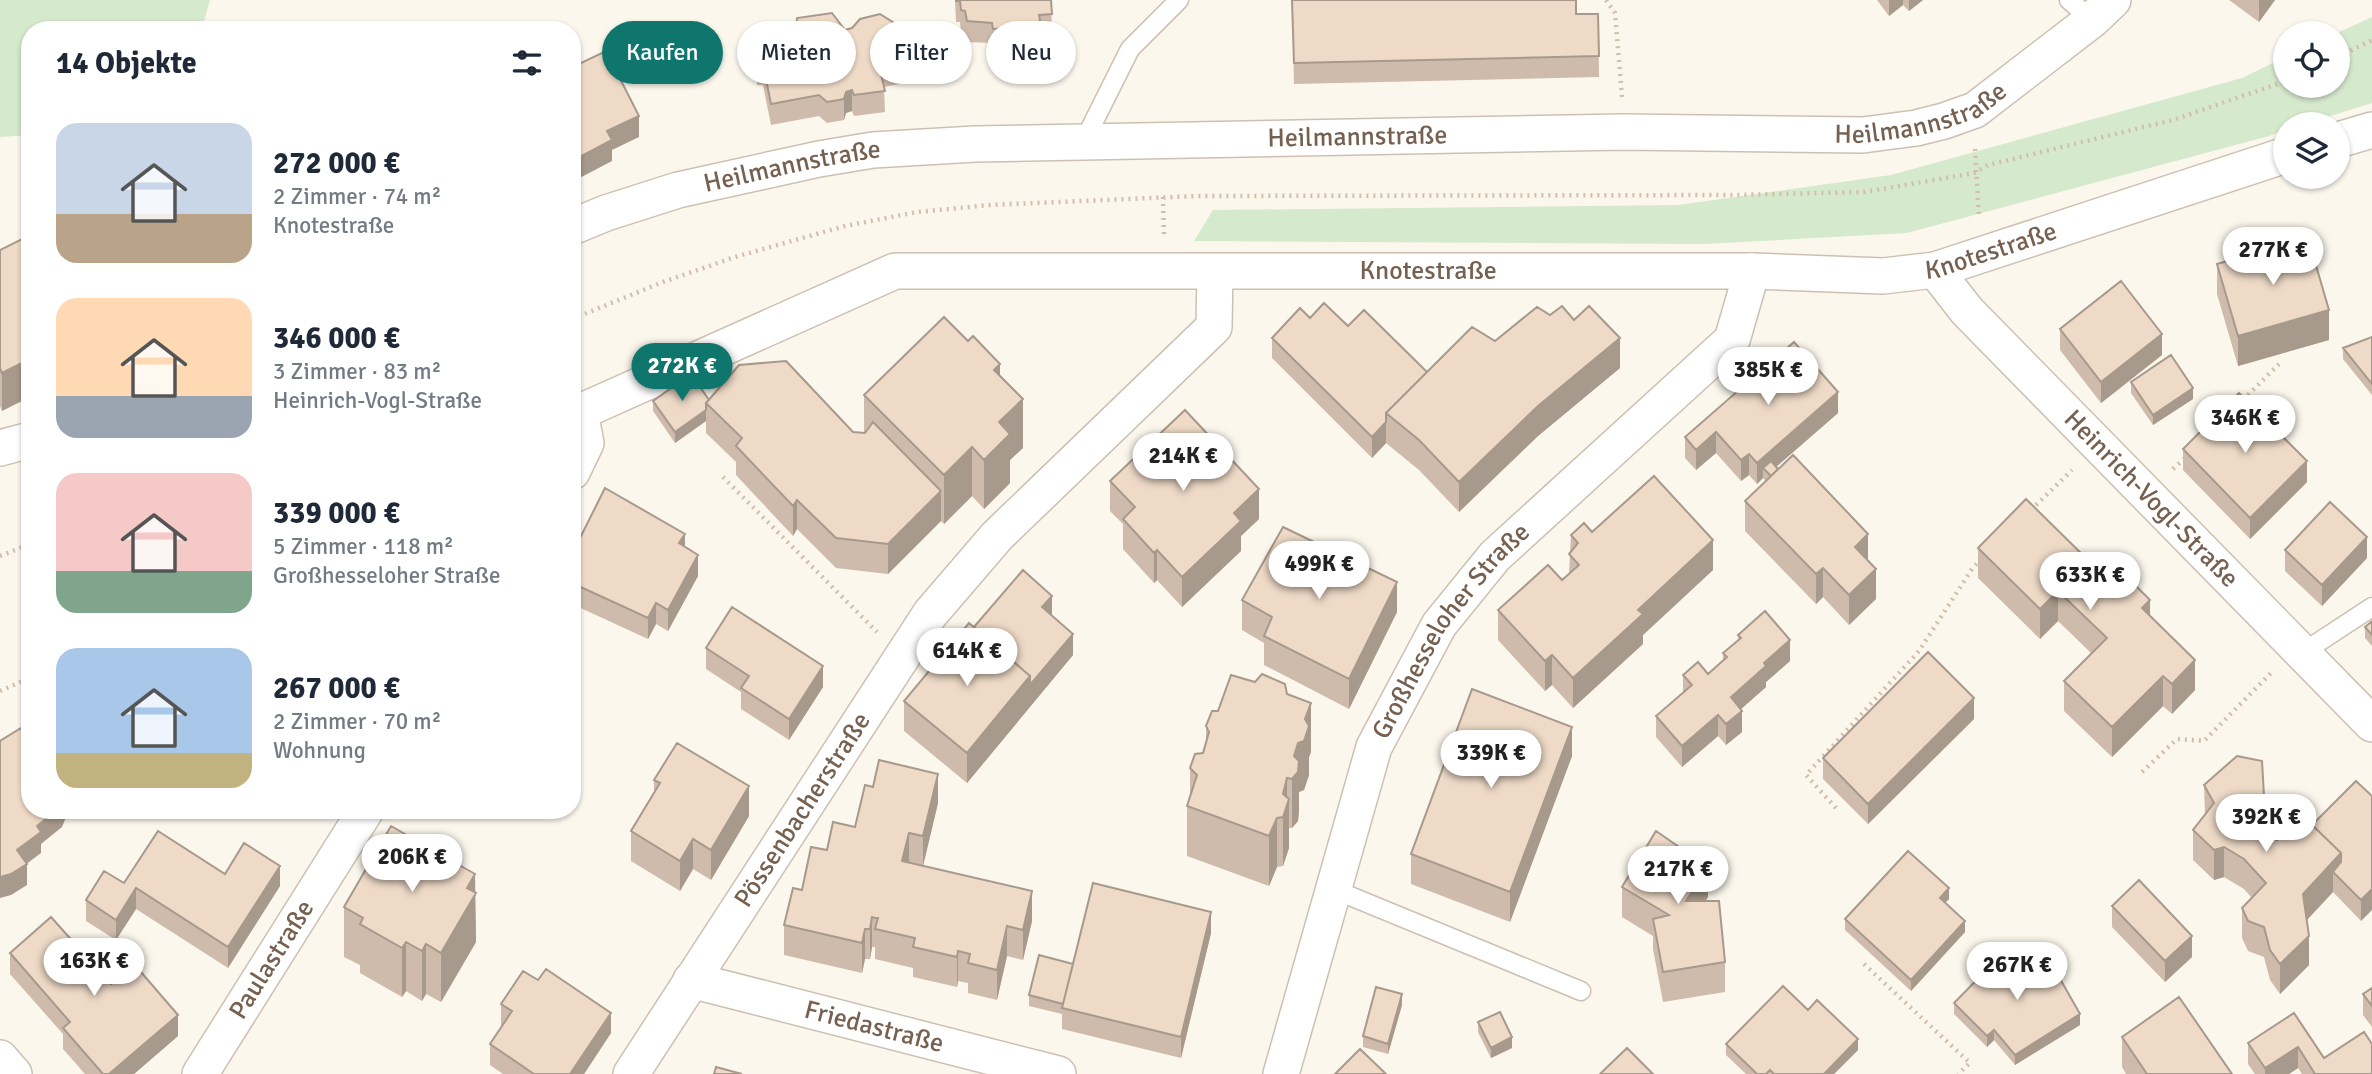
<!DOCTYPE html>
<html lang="de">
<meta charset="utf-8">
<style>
body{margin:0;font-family:Signika,sans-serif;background:#f2f2f3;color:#1f2937;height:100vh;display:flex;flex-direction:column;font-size:26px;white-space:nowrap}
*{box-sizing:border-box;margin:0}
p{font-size:23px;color:#747a83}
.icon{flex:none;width:38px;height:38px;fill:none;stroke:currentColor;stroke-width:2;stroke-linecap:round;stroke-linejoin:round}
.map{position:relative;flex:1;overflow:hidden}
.drawer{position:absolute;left:21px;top:21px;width:560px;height:798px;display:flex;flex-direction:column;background:#fff;border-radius:28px;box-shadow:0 2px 5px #0004}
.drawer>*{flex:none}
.guide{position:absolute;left:602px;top:21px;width:665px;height:63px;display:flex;gap:14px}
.tools{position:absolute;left:2273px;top:21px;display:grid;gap:14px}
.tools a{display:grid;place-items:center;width:77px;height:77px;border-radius:50%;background:#fff;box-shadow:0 2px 5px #0004;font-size:35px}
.price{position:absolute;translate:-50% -60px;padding:0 16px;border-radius:24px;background:#fff;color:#222;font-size:23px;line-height:46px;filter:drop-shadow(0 2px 4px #0008)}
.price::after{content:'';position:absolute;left:50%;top:42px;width:21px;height:16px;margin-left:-10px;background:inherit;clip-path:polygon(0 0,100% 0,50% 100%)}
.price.current{background:#0f766e;color:#fff}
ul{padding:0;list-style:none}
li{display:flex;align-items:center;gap:21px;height:175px;padding:0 35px}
li span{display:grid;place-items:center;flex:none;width:196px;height:140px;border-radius:21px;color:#555}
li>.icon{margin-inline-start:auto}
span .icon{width:84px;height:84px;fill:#fffc;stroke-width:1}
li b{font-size:30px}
h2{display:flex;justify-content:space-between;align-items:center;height:84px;padding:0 35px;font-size:30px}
.tag{padding:0 24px;border-radius:32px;background:#fff;box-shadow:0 2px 5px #0004;font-size:24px;line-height:63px}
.tag.current{background:#0f766e;color:#fff}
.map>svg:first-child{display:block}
.green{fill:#d5e9cc}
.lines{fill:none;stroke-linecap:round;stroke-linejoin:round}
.service-casing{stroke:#cdc0b3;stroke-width:21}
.minor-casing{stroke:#cdc0b3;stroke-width:38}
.path{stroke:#d4bda9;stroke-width:4.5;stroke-dasharray:2 5;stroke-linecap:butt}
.service{stroke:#fff;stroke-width:18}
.minor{stroke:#fff;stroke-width:35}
.wall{fill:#cebbab}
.shaded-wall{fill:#a7998b}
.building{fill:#efdac7;stroke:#a7998b;stroke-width:2}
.labels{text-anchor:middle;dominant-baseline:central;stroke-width:5;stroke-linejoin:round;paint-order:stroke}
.street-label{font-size:26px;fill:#766151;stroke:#fefbf3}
</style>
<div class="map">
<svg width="2372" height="1074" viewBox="0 0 2372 1074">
<rect width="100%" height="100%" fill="#fbf7ed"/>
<path class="green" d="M0,0H210L204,21L197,30H30V135L0,137Z
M2372,17V103L2305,124H2286L2285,130L2269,136L1907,233L1704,244L1194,241L1213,210L1678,205L1891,175L2242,78L2285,57L2286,86H2338L2337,33Z"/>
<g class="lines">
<g class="service-casing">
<path id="service" d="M2069,0L2092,20
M1083,143L1130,49L1179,0
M2302,653L2372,607
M1333,889L1581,991"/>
</g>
<g class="minor-casing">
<g id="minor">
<path d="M2338,140L2372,130"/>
<path id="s1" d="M572,227L606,213L678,190L819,159L873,150L975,144L1624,132L1863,135L1916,128L1944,121L1975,110L2092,20L2113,0"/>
<path id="s2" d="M1935,270L1967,311L2372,724"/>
<path d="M0,448L30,440"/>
<path id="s3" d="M572,472L586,443L580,412L895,271H1752L1883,276L1935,270L2286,155"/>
<path id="s4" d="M691,980L1058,1074"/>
<path d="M0,1058L14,1074"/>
<path id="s5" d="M200,1074L366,810"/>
<path id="s6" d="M631,1074L930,614L997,536L1214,327L1215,272"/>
<path id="s7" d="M1281,1074L1374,747L1439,625L1495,556L1732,340L1752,271"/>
</g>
</g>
<path class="path" d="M1606,0L1615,13L1622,97
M2338,57L2372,40
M1975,149L1979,217
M1163,197L1164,235
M572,319L663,282L735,257L845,226L917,212L990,205L1197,196L1735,195L1865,192L1974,173L1988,165L2173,120L2286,81
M2243,400L2279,364
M2173,469L2187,456
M723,477L877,632
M2031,510L2072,470
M0,556L30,544
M0,691L30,678
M2142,772L2177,739L2204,741L2271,673
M1836,808L1806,775L1919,651L1972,569L1982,558
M1864,964L1970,1063L1958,1074"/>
<use href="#service" class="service"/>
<use href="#minor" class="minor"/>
</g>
<path class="wall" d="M955,0H1051L1052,35L1041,36V47L993,50L992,43L967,42L965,32L961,31L960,22H956Z
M1292,0H1576V14H1598L1599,77L1294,84Z
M1877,0H1923L1909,11L1903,5L1889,16Z
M2229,0H2275L2259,22Z
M845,30L910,62V82L884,87L885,112L854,116L852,111L846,113L844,120L827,123L819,116L771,125L763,85H757L756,39L781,41Z
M30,235L2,411L0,406V250Z
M2217,264L2329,340L2238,366L2217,294Z
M1550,315L1574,320L1620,368L1538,436L1459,512L1419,470L1386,443L1372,458L1272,358V338L1310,318L1348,326L1427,372Z
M2060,329L2162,355L2101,403L2060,350Z
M2372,337V395L2343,359V348Z
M1000,377L1023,448L1010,460V483L984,509L972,496L944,524L941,521L888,574L836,568L797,529L793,536L736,475V462L706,433V421L675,443L653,411V401L709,400L853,432L864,433V395Z
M2131,382L2193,399L2153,425L2131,393Z
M1838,413L1776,467L1868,561L1876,599L1849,625L1823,597L1816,604L1745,531V501L1766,481L1763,478L1757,484L1749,475L1741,481L1716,453L1696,470L1685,458V437Z
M2183,449L2307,482L2250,539L2183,470Z
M1110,481L1259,519L1241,536V551L1182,607L1157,580L1154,583L1123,549V524L1110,511Z
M1592,532L1713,570L1643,635V644L1573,708L1552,685L1545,691L1498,640V610L1562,580L1569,574L1571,535Z
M685,547L698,576L668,631L656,624L648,639L572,604V554Z
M1978,548L2093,565L2150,616L2195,690L2172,714L2163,706L2112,757L2064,711V681L2091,653L2058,621L2040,639L1978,578Z
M2285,550L2367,558L2322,606L2285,571Z
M1242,600L1397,612L1349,709L1264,665V643L1242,630Z
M1052,616L1073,655L967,783L904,731V701Z
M2372,621V646L2365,638V627Z
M1738,635L1790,661L1766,682V687L1741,709L1742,732L1726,745L1718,736L1682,767L1656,737V716L1683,693V675L1708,674L1723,660V653L1738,640Z
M706,648L823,687L789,740L741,709V692L706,669Z
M1287,694L1311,752L1309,757V775L1304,790L1299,792V811L1298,821L1292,828H1289V848L1283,866L1277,867L1269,886L1187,856V806L1190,795V768L1203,753L1206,743V726Z
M1974,719L1868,824L1823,779V758Z
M1572,756L1510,922L1411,884V854Z
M654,780L749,816L711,880L693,869L680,891L631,861V831L654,792Z
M2204,785L2264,826L2277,840L2312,825L2372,796L2361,921L2333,892L2307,920L2309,965L2280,994L2270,980L2264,957L2248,951L2242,938V908L2252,898L2244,889L2224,877L2214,880L2193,860V830L2205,815Z
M938,803L923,866L1032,921L1023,960L1007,956L997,1000L968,993V983L958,981L957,987L913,977V968L875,959V947H872L870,959H865L862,973L784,955V925L802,890L827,850L855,827Z
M225,874L280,886L228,968L136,909L116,940L86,921V900L124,883Z
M1622,887L1708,897L1705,901L1725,962V992L1663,1002L1653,949V936L1622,917Z
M475,893L476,942L441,1002L426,994L422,1001L406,991L402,997L360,973V965L344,957V907Z
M1949,899L1945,903L1965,932L1911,991L1845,930V919Z
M2112,906L2192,957L2165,982L2112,927Z
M1211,933L1181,1058L1062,1029V1014L1029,1006V995L1073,964Z
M10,953L111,984L178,1036L134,1074H85L63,1049V1034L10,974Z
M2372,988V1027L2363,1015V994Z
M1954,1003L2080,1025L2015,1065L1994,1040L1987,1047L1954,1014Z
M501,1004L611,1033L584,1074H503L490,1065V1044L502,1025H501Z
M1402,1005L1388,1054L1363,1047V1036Z
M1808,1010L1858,1050L1834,1074H1746L1726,1055V1044Z
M2294,1013L2324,1058L2372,1074H2302L2298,1068L2289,1074H2255L2248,1064V1043Z
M1478,1022L1512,1048L1491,1058L1478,1032Z
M2122,1037L2232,1074H2126L2122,1067Z"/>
<path class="shaded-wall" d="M1889,0H1903V5L1889,16Z
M1909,0H1923L1909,11Z
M2259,0H2275L2259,22Z
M852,90V111L846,113L844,120V99L846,92Z
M639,116V137L612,150V161L572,182V161L607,131Z
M2329,310V340L2238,366V336Z
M2162,334V355L2101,403V382Z
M1620,338V368L1538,436L1459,512V482L1538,406Z
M30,359V397L2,411V373Z
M1000,364V413L994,370Z
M2193,388V399L2153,425V415Z
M1838,392V413L1768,474L1763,468V478L1757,484V463Z
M1023,399V448L1010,460V483L984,509V460L999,422Z
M706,410V421L675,443V432Z
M1386,422V443L1372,458V437Z
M1716,432V453L1696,470V450Z
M972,447V496L944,524V475Z
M1749,454V475L1741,481V460Z
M2307,461V482L2250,539V518Z
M1259,489V519L1241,536V551L1182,607V577L1234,513Z
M941,491V521L888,574V544Z
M797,500V529L793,536V506Z
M685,534V555L679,543Z
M1868,534V564L1855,547Z
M2367,537V558L2322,606V585Z
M1713,540V570L1643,635V644L1573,708V678L1638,610Z
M1157,550V580L1154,583V553Z
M698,555V576L668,631V610Z
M1823,568V597L1816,604V574Z
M1876,569V599L1849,625V595Z
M1397,582V612L1349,709V679Z
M2058,591V621L2040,639V609Z
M1052,596V616L1042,607Z
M2150,600V630L2142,608Z
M656,603V624L648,639V618Z
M1073,634V655L967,783V753L1030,676Z
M1790,640V661L1766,682V687L1731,718V697L1764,663Z
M1552,655V685L1545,691V661Z
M2195,660V690L2172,714V684Z
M823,666V687L789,740V719Z
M2163,676V706L2112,757V727Z
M1974,698V719L1868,824V804Z
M1311,703V752L1309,757V775L1304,790L1299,792V811L1298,821L1292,828V779L1294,756Z
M1742,711V732L1726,745V724Z
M1718,715V736L1682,767V746Z
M1572,727V756L1510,922V892Z
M938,774V803L923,866V836Z
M1287,778V805L1289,799V848L1283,866V794Z
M749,786V816L711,880V850Z
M2264,796V826L2250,844V814Z
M57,810H69L62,827L41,844V853L17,871L27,864V885L11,895L0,898V877L17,850L37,826Z
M1277,818V867L1269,886V836Z
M909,833V863L902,861Z
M693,839V869L680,891V861Z
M2224,847V877L2214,880V850Z
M2341,853V880L2333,872V892L2303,924V894Z
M280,866V886L228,968V947Z
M1708,867V897L1686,931V901Z
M475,874L476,942L441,1002V953L467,888Z
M136,888V909L116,940V920Z
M1949,888V899L1940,908V898Z
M2372,889V910L2361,921V900Z
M1032,891V921L1023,960V930Z
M1211,912V933L1181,1058V1037Z
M872,917V947L870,959V929Z
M1965,921V932L1911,991V980Z
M1007,926V956L997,1000V970Z
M865,929V959L862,973V943Z
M2192,936V957L2165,982V961Z
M2309,936V965L2280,994V964Z
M406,942V991L402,997V948Z
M426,944V994L422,1001V951Z
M958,951V981L957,987V957Z
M1402,994V1005L1388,1054V1044Z
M611,1013V1033L584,1074H570Z
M2080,1014V1025L2015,1065V1055Z
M178,1015V1036L134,1074H109Z
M1994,1030V1040L1987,1047V1036Z
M1512,1037V1048L1491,1058V1048Z
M1858,1039V1050L1834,1074H1824Z
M2298,1047V1068L2289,1074H2265V1068Z"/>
<path class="building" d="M956,0H1051L1052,14L1039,15L1041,26L993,29L992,23L967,21L965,11L961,10L960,1H956Z
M1292,0H1576V14H1598L1599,56L1294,63Z
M832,13L845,30L852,28L860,19L880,14L902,28L910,62L879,66L885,91L854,95L852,90L846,92L844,99L827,102L819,95L771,104L763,64H757L756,39L779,35L781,41L796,35L797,18Z
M606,51L639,116L607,131L612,140L572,161V57L577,65Z
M30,235V359L2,373L0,368V250Z
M2308,238L2329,310L2238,336L2217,264Z
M2121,281L2162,334L2101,382L2060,329Z
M1324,303L1348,326L1364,310L1427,372L1386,413V422L1372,437L1272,338L1300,308L1310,318Z
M1562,306L1574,320L1589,306L1620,338L1538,406L1459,482L1419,440L1386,413L1472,327L1495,341L1537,307L1550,315Z
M944,317L968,341L973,336L1000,364L994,370L1023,399L999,422L1010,434L984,460L972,447L944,475L864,395Z
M2372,337V384L2343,348Z
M1794,342L1838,392L1757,463L1749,454L1741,460L1716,432L1696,450L1685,437Z
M2171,355L2193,388L2153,415L2131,382Z
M786,361L853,432L865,433L873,422L941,491L888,544L836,538L797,500L793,506L736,446L742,438L706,403L739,365Z
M691,374L709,400L706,403V410L675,432L653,401Z
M2239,393L2307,461L2250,518L2183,449Z
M1185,410L1259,489L1234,513L1241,521L1182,577L1157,550L1154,553L1123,519L1135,507L1110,481Z
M1793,455L1868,534L1855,547L1876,569L1849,595L1823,568L1816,574L1745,501Z
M1771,461L1778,469L1771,476L1763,468Z
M1654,476L1713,540L1638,610L1643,614L1573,678L1552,655L1545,661L1498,610L1548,565L1562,580L1579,565L1569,554L1578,543L1571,535L1584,523L1592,532Z
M605,488L685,534L679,543L698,555L668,610L656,603L648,618L572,583V554Z
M2026,499L2093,565L2104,554L2150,600L2142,608L2195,660L2172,684L2163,676L2112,727L2064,681L2107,638L2058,591L2040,609L1978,548Z
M2330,502L2367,537L2322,585L2285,550Z
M1283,527L1397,582L1349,679L1264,636L1272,617L1242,600Z
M1023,570L1052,596L1042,607L1073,634L1030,685V676L974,627Z
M732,607L823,666L789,719L741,688L749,676L706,648Z
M1765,611L1790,640L1764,663L1766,666L1731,697L1742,711L1726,724L1718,715L1682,746L1656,716L1692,685L1683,675L1698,662L1708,674L1727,657L1723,653L1741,638L1738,635Z
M2372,621V635L2365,627Z
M969,623L1030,676L967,753L904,701Z
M1928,652L1974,698L1868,804L1823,758Z
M1262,674L1285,684L1287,694L1311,703L1305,719L1309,726L1304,741L1298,743L1294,756L1299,761L1298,772L1292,779L1287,778L1283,794L1289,799L1283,817L1277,818L1269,836L1187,806L1197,775L1190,768L1195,754L1203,753L1209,732L1206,726L1212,711H1218L1231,675L1255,682Z
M1472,689L1572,727L1510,892L1411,854Z
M21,728L30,740V810H57L37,826L41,832L17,850L27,864L11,874L0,877V741Z
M677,743L749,786L711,850L693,839L680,861L631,831L660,783L654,780Z
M2237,756L2262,761L2264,796L2250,814L2277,840L2302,815L2341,853L2303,894L2309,936L2280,964L2270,950L2264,927L2248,921L2242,908L2266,883L2244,859L2224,847L2214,850L2193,830L2214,803L2204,785Z
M879,760L938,774L923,836L909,833L902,861L1032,891L1023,930L1007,926L997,970L968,963L970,954L958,951L957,957L913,947L915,938L875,929L878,918H875L872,917L870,929H865L862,943L784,925L793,888L802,890L811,847L827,850L833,822L855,827L865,785L873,787Z
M2356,781L2372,796V889L2361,900L2333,872L2341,862V853L2312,825Z
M391,826L475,874L467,888L476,893L441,953L426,944L422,951L406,942L402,948L360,924L363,918L344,907Z
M158,831L225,874L244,843L280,866L228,947L136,888L116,920L86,900L104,871L124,883Z
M1656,831L1708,867L1686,901H1719L1725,962L1663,972L1653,919L1669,915L1622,887Z
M1908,851L1949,888L1940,898L1965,921L1911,980L1845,919Z
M2139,880L2192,936L2165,961L2112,906Z
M1093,883L1211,912L1181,1037L1062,1008Z
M51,917L111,984L134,964L178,1015L109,1074H103L63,1028L70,1022L10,953Z
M2010,946L2041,977L2055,970L2080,1014L2015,1055L1994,1030L1987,1036L1954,1003Z
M1039,955L1073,964L1063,1004L1029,995Z
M546,969L611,1013L570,1074H534L490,1044L512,1011L501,1004L523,971L538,980Z
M1783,986L1808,1010L1817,1000L1858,1039L1824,1074H1774L1770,1070L1766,1074H1757L1726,1044Z
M1376,987L1402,994L1388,1044L1363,1036Z
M2372,988V1006L2363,994Z
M2179,997L2232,1074H2147L2122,1037Z
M1500,1012L1512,1037L1491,1048L1478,1022Z
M2294,1013L2324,1058L2364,1032L2372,1044V1074H2315L2298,1047L2265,1068L2248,1043Z
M1627,1048L1653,1074H1600Z
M1360,1049L1386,1074H1335Z
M716,1067L742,1074H714Z"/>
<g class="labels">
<g class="street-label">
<text stroke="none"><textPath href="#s1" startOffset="1363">Heilmannstraße</textPath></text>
<text stroke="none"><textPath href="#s1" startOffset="796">Heilmannstraße</textPath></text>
<text stroke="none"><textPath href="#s1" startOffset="229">Heilmannstraße</textPath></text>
<text stroke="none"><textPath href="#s3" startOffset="1508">Knotestraße</textPath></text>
<text stroke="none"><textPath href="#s3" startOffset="942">Knotestraße</textPath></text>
<text stroke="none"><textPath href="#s2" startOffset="315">Heinrich-Vogl-Straße</textPath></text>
<text stroke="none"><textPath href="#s7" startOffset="480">Großhesseloher Straße</textPath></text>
<text stroke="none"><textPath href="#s6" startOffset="315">Pössenbacherstraße</textPath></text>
<text stroke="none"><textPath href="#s5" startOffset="135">Paulastraße</textPath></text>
<text stroke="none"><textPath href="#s4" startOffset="189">Friedastraße</textPath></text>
</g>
</g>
</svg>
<div class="tools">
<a><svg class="icon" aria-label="locate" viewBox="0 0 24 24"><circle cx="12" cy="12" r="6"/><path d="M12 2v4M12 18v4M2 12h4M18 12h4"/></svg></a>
<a><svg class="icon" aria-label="layers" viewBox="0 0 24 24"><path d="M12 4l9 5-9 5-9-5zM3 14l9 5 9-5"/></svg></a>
</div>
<b class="price" style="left:2273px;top:287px">277K €</b>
<b class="price current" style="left:682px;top:403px">272K €</b>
<b class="price" style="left:1768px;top:407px">385K €</b>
<b class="price" style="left:2245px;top:455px">346K €</b>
<b class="price" style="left:1183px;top:493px">214K €</b>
<b class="price" style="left:1319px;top:601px">499K €</b>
<b class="price" style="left:2090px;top:612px">633K €</b>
<b class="price" style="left:967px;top:688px">614K €</b>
<b class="price" style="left:1491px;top:790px">339K €</b>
<b class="price" style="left:2266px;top:854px">392K €</b>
<b class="price" style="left:412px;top:894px">206K €</b>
<b class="price" style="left:1678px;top:906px">217K €</b>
<b class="price" style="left:94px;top:998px">163K €</b>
<b class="price" style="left:2017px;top:1002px">267K €</b>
<div class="guide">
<a class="tag current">Kaufen</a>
<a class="tag">Mieten</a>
<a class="tag">Filter</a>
<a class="tag">Neu</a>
</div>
<section class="drawer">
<h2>14 Objekte<svg class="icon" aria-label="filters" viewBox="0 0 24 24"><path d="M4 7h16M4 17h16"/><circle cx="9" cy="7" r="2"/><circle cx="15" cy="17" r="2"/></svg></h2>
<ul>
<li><span style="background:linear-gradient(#c9d6e8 65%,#b9a48a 0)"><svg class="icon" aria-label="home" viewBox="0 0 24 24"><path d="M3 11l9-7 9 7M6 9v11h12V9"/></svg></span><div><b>272 000 €</b><p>2 Zimmer · 74 m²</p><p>Knotestraße</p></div></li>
<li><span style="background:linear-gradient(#ffd9b3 70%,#9aa5b1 0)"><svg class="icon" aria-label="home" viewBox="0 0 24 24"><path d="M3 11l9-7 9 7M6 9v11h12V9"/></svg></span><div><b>346 000 €</b><p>3 Zimmer · 83 m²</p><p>Heinrich-Vogl-Straße</p></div></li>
<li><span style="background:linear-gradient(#f6c9c9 70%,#7fa58c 0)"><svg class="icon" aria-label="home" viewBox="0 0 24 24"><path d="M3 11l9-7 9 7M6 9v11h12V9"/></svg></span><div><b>339 000 €</b><p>5 Zimmer · 118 m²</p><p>Großhesseloher Straße</p></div></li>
<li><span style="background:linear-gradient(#a9c7e8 75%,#c2b280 0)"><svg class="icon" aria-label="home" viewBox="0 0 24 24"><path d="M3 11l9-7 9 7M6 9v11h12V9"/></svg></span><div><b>267 000 €</b><p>2 Zimmer · 70 m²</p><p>Wohnung</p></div></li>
</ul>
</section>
</div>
